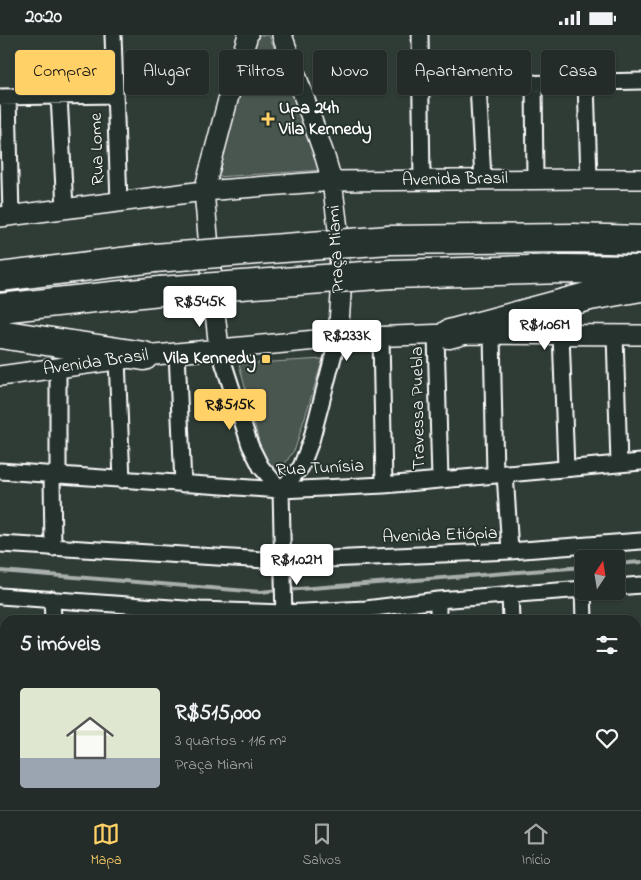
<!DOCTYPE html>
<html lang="pt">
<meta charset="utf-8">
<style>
body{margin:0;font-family:"Indie Flower",sans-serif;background:#2b3430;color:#f1f3f6;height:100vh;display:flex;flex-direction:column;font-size:19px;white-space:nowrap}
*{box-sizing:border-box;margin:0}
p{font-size:16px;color:#a3a7a8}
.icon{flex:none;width:28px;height:28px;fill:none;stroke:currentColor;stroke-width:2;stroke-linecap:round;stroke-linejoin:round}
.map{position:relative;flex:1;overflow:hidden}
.panel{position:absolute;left:0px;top:580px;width:641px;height:195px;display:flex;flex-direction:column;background:#232c28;border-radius:15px 15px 0 0;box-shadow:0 1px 4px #0004,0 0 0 1px #404845}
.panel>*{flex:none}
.hud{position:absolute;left:15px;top:15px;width:611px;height:45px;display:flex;gap:10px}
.needle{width:32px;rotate:12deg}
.tools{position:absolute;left:575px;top:515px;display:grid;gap:10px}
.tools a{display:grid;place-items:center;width:50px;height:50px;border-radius:5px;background:#232c28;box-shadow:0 1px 4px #0004,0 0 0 1px #404845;font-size:25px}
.price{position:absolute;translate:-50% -42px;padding:0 11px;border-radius:5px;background:#fff;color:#222;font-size:16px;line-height:32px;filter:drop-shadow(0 1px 2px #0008)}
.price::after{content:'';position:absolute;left:50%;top:30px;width:15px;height:11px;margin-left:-8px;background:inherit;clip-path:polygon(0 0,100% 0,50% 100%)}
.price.selected{background:#ffd166;color:#111}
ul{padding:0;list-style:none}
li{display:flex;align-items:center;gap:15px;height:125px;padding:0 20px}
li span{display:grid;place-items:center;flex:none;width:140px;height:100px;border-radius:5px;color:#555}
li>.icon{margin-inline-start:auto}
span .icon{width:60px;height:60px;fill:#fffc;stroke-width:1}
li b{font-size:21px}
h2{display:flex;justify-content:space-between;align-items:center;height:60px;padding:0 20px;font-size:21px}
.tag{padding:0 18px;border-radius:5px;background:#232c28;box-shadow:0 1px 4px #0004,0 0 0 1px #404845;font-size:18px;line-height:45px}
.tag.selected{background:#ffd166;color:#111}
.status{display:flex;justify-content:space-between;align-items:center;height:35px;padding:0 25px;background:#232c28;direction:ltr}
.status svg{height:14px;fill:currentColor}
.menu{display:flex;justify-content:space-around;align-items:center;height:70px;border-top:1px solid #404845;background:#232c28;font-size:14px;color:#a3a7a8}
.menu a{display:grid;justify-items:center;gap:2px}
.menu .selected{color:#ffd166}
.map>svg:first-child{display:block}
.green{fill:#4a544f;stroke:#a4aaa7}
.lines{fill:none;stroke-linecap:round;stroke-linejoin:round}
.stream{stroke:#a9afac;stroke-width:4}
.minor-casing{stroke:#fff;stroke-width:19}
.tertiary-casing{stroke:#fff;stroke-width:22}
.motorway-casing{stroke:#fff;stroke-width:31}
.minor{stroke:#26332d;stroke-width:15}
.tertiary{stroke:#26332d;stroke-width:19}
.motorway{stroke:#26332d;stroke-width:28}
.motorway-bridge-casing{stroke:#fff;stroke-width:31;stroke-linecap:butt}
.motorway-bridge{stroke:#26332d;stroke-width:28}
.poi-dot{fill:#ffd166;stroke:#26332d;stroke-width:2}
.labels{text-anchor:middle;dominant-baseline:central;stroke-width:4;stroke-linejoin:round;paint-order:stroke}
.poi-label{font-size:18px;font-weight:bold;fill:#fff;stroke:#26332d;text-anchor:start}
.street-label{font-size:18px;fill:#fff;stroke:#26332d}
</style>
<div class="status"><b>20:20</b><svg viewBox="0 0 49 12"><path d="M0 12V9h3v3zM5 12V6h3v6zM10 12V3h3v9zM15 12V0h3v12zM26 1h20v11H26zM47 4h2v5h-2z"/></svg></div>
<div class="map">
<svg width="641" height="775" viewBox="0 0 641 775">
<rect width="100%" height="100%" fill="#2f3b35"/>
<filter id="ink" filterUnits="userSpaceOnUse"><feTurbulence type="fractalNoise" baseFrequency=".02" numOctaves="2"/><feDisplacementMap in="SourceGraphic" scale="10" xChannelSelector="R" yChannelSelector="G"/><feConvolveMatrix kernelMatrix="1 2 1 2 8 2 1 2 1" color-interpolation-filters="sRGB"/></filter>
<g filter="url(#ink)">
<path class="green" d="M257,0H269L320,126L323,135L216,142Z
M323,324L295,414L278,439L264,426L239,329Z"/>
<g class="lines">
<path class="stream" d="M616,529L641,527
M0,536L260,557L279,555
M286,555L584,532"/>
<g class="minor-casing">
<path id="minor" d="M113,0L119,167
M420,0L422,146
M586,47L589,144
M534,48L535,144
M478,49L483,145
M421,51L641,46
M59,61L65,173
M0,62L115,60
M8,62L11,180
M561,299L566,433
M436,300L440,445
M492,300L495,439
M615,300L619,429
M381,302L384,450
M219,314L250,410L261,432L281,455
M177,318L183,449
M117,324L122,445
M0,436L281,455L384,450L641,427
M505,438L510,516
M52,440L53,513
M58,441V333
M281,455L301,432L311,406L338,303
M281,455L284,585
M0,509L282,526L510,516L641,506
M616,552L641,550
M583,554L584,585
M510,559L511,585
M0,561L200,575L284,578L366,574L438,565L584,554
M52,564L53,585
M438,565V585
M58,770V775
M133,770V775
M207,770V775
M290,770V775
M371,770V775
M444,770V775
M517,770V775
M589,770V775"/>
</g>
<g class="tertiary-casing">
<path id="tertiary" d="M282,0L325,122L332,146L338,194L341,260L338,303
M0,182L204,156L332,146L589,144H641
M219,314L214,268L204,156L229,61L248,0
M0,341L144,321L338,303L449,299L641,300"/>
</g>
<g class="motorway-casing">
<path id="motorway" d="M389,205L573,203L641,205
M392,239L565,234L641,235
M0,242L154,223
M0,273L160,256
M0,299L144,321
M449,299L590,261L641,252"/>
</g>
<use href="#minor" class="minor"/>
<use href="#tertiary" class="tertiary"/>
<use href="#motorway" class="motorway"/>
<g class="motorway-bridge-casing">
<path id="motorway-bridge" d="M154,223L389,205
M160,256L392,239"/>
</g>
<use href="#motorway-bridge" class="motorway-bridge"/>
</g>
</g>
<g class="poi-dot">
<path d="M265.5 76.5h5v5h5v5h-5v5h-5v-5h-5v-5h5z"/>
<rect x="261" y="319" width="10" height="10" rx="2.5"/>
</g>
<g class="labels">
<g class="poi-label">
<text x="279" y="74">Upa 24h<tspan x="279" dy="21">Vila Kennedy</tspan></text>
<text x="256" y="324" text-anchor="end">Vila Kennedy</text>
</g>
<g class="street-label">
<text transform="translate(98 114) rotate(-92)">Rua Lome</text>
<text transform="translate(455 145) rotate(-1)">Avenida Brasil</text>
<text transform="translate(337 214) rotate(-93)">Praça Miami</text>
<text transform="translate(96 328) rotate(-8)">Avenida Brasil</text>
<text transform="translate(419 373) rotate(-91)">Travessa Puebla</text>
<text transform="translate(320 434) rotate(-3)">Rua Tunísia</text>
<text transform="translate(440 501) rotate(-2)">Avenida Etiópia</text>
</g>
</g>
</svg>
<div class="tools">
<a><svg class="needle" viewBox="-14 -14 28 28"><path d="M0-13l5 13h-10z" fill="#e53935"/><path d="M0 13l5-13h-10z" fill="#a3a7a8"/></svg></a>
</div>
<b class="price" style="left:200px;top:293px">R$545K</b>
<b class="price" style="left:545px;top:316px">R$1.06M</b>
<b class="price" style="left:347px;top:327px">R$233K</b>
<b class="price selected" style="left:230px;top:396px">R$515K</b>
<b class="price" style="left:297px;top:551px">R$1.02M</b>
<div class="hud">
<a class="tag selected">Comprar</a>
<a class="tag">Alugar</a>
<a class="tag">Filtros</a>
<a class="tag">Novo</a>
<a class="tag">Apartamento</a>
<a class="tag">Casa</a>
</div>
<section class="panel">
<h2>5 imóveis<svg class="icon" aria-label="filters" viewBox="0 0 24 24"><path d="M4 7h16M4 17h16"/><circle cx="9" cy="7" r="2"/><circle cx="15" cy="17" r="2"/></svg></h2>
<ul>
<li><span style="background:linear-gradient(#dfe7d0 70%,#9aa5b1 0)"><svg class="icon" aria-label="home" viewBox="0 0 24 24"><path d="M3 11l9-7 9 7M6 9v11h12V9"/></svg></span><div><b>R$515,000</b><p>3 quartos · 116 m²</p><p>Praça Miami</p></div><svg class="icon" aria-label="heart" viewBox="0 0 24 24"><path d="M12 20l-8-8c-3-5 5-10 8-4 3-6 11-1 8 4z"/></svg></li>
</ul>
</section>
</div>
<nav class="menu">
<a class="selected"><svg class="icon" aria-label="map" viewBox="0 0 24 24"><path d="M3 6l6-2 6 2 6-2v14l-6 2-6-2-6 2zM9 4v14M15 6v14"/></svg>Mapa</a>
<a><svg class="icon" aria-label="saved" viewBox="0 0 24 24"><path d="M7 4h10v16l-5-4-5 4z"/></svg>Salvos</a>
<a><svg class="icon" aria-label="home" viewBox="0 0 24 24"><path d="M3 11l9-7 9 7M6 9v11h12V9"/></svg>Início</a>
</nav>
